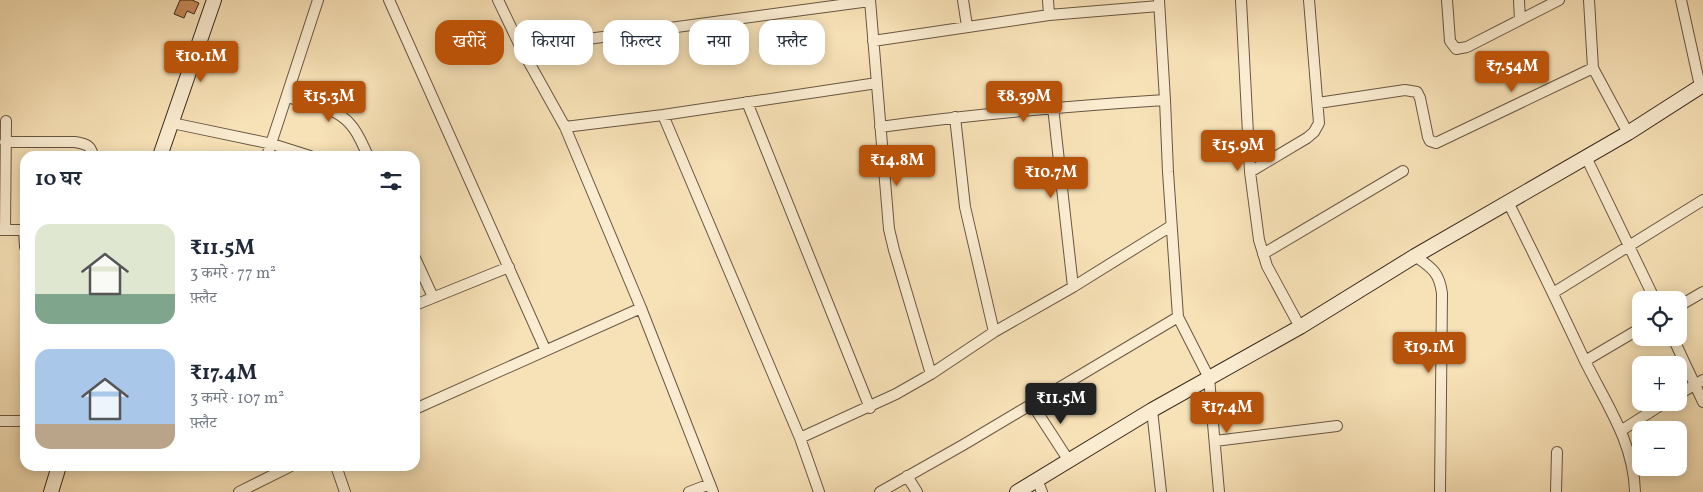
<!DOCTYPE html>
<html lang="hi">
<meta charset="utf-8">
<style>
body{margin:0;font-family:Vollkorn,"Noto Serif Devanagari",serif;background:#f2f2f3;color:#1f2937;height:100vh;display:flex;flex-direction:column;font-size:19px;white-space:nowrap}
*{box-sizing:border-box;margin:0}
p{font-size:16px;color:#747a83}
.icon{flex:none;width:28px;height:28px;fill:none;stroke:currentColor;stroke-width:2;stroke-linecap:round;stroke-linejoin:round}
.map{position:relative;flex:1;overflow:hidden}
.drawer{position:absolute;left:20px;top:151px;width:400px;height:320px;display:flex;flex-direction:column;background:#fff;border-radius:15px;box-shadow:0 2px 12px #0003}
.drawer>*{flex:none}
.hud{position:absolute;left:435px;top:20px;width:475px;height:45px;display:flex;gap:10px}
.fabs{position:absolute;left:1632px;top:291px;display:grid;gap:10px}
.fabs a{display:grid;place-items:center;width:55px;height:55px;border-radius:10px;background:#fff;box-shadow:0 2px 12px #0003;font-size:25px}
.price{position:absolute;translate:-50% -42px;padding:0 11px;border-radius:5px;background:#b45309;color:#fff;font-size:16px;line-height:32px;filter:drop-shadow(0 1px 2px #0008)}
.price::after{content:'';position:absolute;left:50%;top:30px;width:15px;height:11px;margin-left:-8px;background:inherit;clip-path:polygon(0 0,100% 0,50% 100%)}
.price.selected{background:#222;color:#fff}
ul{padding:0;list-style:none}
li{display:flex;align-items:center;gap:15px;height:125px;padding:0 15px}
li span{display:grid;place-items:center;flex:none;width:140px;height:100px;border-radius:15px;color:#555}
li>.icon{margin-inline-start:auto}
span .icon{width:60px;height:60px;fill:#fffc;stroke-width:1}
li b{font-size:21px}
h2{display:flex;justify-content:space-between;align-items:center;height:60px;padding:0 15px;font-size:21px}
.chip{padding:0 18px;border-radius:15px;background:#fff;box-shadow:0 2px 12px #0003;font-size:18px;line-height:45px}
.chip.selected{background:#b45309;color:#fff}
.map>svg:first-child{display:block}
.building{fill:#ca8a5b;stroke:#3a281b}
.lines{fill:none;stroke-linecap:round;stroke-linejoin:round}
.street-casing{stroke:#695642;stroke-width:12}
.secondary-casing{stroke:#3a281b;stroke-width:16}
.street{stroke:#faecd0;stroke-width:10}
.secondary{stroke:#faecd0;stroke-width:14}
</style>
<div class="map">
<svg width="1703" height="492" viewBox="0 0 1703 492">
<rect width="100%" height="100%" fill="#f7e1b6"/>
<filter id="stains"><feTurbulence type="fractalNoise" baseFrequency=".004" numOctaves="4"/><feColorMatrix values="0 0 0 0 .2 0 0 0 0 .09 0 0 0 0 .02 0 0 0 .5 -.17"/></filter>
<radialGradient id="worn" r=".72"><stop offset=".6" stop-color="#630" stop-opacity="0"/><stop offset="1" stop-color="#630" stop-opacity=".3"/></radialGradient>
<path class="building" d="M180,0H192L199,3L194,14L187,11L184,18L174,14Z"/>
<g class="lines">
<g class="street-casing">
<path id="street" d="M389,0L545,349
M498,0L521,48L565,127L641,308L713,492
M870,0L889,229L894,250L931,374
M963,0L967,26
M1048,0L1049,15
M1159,0L1165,100L1168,172L1178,317L1209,378L1219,492
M1241,0L1250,172L1259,240L1267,266L1300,327
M1447,0L1450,41L1456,49L1467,47L1559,0
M1519,0L1520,20
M1589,0L1593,68L1628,133
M1681,0L1700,86
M873,41L1049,15L1159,6
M521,48L870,1
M287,97C307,103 337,107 351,125C359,134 363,146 368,156
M747,102L870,408
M1318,103L1405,90L1417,92L1420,98L1428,137L1430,141L1436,143L1593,68
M1053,107L1073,287
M663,115L800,438L819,492
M955,117L965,207L994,332
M172,123L272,144L310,156
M565,127L663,115L877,83
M880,127C975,114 1070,106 1165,100
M5,142H75C86,144 91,145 93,156
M267,156L318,0
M1586,157L1655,300
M1250,172L1307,138L1314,132L1319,123L1309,0
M1508,202C1534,254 1559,306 1584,359C1605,402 1634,442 1635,492
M0,230H25
M5,230L6,121
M24,230L25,247
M1263,254L1403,171
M1415,256C1432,268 1439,272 1442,293L1440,492
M415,258L433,297
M1553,293L1703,200
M415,305L509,267
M1679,306L1703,292
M1673,338L1703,402
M1585,361L1641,328
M1679,394L1703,380
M1032,404L1069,461
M415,409L641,308
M1152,410L1161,492
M0,421H25
M1622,430L1666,402
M800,438L896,394L931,374L994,332L1073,287L1171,226
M1215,441L1337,426
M336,466L345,492
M907,476L917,492
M1037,480L1042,492
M239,492L291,466
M689,492L710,484
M880,492L963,445L1178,317
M1556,492L1557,452"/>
</g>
<g class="secondary-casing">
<path id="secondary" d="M160,156L214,0
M51,492L59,466
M1017,492L1152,410L1300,327L1415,256L1628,133L1703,85"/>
</g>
<use href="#street" class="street"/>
<use href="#secondary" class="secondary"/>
</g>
<rect width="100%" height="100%" filter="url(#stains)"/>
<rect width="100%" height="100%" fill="url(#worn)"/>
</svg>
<div class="fabs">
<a><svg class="icon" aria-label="locate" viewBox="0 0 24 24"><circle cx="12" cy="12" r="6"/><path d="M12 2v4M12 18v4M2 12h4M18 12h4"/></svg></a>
<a>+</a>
<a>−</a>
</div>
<b class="price" style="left:201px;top:83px">₹10.1M</b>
<b class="price" style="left:1512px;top:93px">₹7.54M</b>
<b class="price" style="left:329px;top:123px">₹15.3M</b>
<b class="price" style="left:1024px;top:123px">₹8.39M</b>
<b class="price" style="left:1238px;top:172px">₹15.9M</b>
<b class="price" style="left:897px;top:187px">₹14.8M</b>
<b class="price" style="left:1051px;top:199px">₹10.7M</b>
<b class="price" style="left:1429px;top:374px">₹19.1M</b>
<b class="price selected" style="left:1061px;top:425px">₹11.5M</b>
<b class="price" style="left:1227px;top:434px">₹17.4M</b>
<div class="hud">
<a class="chip selected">खरीदें</a>
<a class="chip">किराया</a>
<a class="chip">फ़िल्टर</a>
<a class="chip">नया</a>
<a class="chip">फ़्लैट</a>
</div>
<section class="drawer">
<h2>10 घर<svg class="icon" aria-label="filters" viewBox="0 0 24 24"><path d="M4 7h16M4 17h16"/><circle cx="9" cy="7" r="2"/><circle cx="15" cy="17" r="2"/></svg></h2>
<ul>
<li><span style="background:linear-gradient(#dfe7d0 70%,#7fa58c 0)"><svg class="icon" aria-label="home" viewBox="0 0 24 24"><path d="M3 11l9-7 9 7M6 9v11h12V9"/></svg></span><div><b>₹11.5M</b><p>3 कमरे · 77 m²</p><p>फ़्लैट</p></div></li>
<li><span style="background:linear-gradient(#a9c7e8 75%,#b9a48a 0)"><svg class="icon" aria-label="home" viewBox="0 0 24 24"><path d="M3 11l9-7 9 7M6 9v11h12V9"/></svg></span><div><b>₹17.4M</b><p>3 कमरे · 107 m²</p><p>फ़्लैट</p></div></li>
</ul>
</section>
</div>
